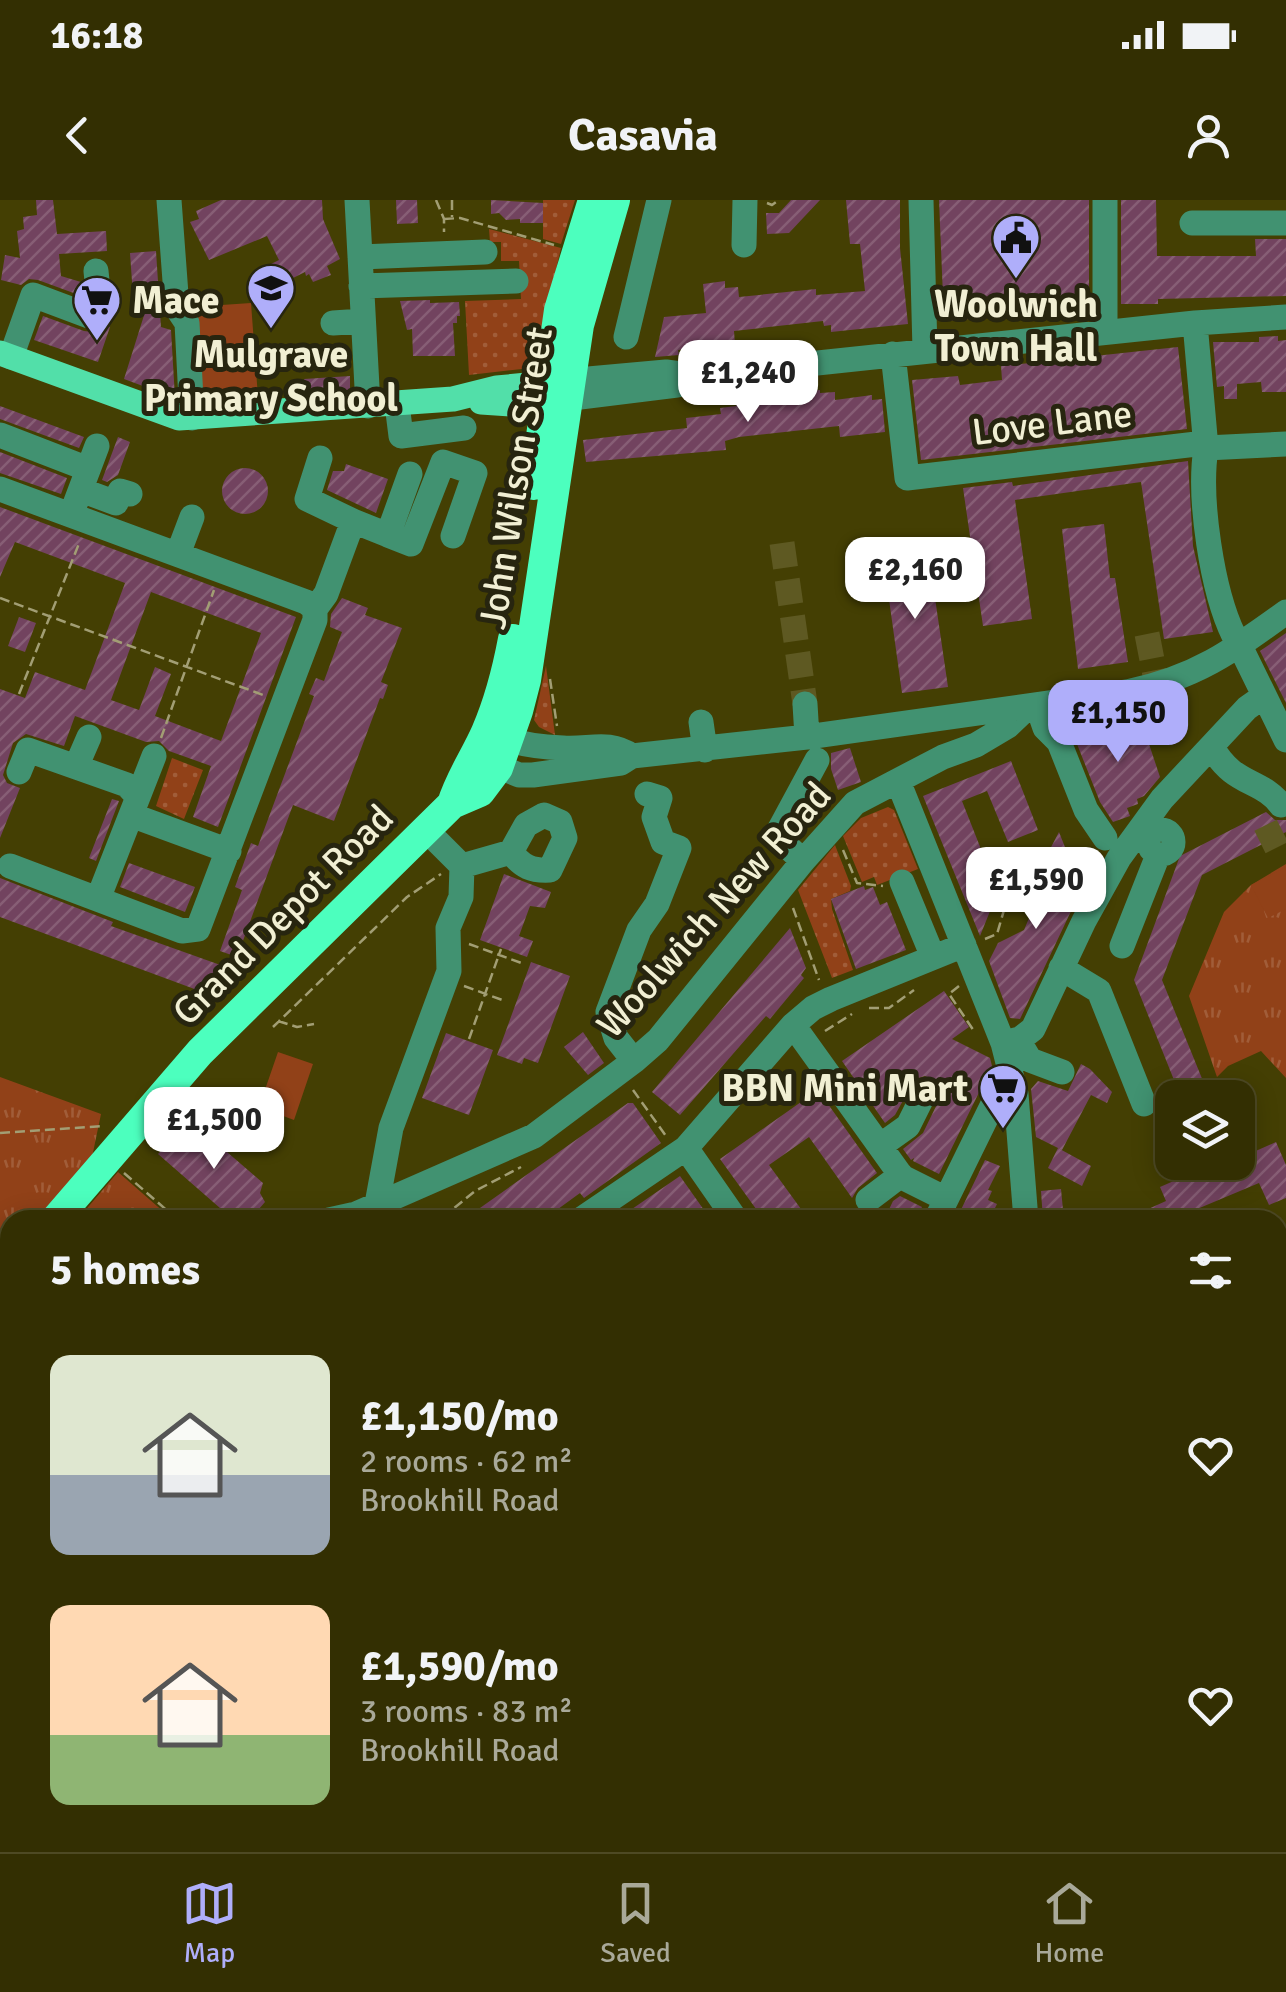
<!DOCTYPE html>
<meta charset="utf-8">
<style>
body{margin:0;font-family:Signika,sans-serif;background:#3b370c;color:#f1f3f6;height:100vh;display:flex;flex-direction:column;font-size:38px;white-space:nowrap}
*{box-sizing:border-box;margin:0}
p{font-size:32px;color:#a9a999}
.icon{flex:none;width:55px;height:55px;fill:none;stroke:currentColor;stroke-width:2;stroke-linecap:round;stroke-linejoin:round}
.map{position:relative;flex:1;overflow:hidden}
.side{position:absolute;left:0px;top:1010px;width:1288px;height:642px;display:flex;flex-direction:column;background:#332f02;border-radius:30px 30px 0 0;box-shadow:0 5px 25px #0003,0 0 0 2px #4e4a24}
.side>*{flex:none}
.controls{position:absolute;left:1155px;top:880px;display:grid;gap:20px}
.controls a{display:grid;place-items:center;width:100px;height:100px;border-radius:20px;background:#332f02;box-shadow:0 5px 25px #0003,0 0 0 2px #4e4a24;font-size:50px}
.price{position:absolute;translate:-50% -85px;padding:0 22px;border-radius:20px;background:#fff;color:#222;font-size:32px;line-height:65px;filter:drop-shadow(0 2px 5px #0008)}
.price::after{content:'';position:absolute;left:50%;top:60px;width:30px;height:22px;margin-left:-15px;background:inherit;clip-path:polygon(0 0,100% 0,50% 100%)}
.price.selected{background:#afaefa;color:#111}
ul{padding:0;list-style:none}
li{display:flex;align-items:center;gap:30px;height:250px;padding:0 50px}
li span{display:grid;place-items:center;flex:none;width:280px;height:200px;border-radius:20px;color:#555}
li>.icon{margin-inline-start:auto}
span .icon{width:120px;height:120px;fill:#fffc;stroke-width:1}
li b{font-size:42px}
h2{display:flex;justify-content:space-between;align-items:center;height:120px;padding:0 50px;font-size:42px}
.status{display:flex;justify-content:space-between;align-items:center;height:70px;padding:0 50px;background:#332f02;direction:ltr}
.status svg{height:28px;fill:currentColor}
header{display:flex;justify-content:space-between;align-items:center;height:130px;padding:0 50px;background:#332f02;font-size:45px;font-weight:800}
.tabs{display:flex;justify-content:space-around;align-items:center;height:140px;border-top:2px solid #4e4a24;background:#332f02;font-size:28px;color:#a9a999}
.tabs a{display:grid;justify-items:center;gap:5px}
.tabs .selected{color:#afaefa}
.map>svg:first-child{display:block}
.grass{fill:url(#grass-dots)}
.park{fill:url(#park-tufts)}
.pitch{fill:#914118}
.building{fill:url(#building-hatch);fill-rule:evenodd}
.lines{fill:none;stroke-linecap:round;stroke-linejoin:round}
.minor-tunnel{stroke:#5e5922;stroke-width:25;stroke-dasharray:25 12;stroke-linecap:butt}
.path{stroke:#a29e74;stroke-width:2.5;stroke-dasharray:10 5;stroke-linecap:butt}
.minor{stroke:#419271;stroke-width:25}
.major{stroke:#52dfa9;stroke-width:25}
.highway{stroke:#4cffbe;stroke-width:30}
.labels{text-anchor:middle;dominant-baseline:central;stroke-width:10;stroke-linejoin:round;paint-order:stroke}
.poi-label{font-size:38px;font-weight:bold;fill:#f1efd3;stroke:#27250f}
.street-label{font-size:38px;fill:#f1efd3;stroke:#27250f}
</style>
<div class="status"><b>16:18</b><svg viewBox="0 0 49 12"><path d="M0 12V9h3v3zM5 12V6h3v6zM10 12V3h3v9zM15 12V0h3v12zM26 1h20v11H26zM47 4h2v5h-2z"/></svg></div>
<header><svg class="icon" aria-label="back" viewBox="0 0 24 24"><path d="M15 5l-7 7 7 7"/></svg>Casavia<svg class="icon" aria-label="person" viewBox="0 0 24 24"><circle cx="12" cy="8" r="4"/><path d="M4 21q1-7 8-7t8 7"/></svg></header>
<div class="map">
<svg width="1286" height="1652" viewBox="0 0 1286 1652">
<defs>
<pattern id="grass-dots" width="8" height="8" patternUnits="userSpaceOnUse" patternTransform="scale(2.5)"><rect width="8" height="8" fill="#914118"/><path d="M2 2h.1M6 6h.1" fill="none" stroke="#a15d39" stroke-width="1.8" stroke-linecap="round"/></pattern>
<pattern id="park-tufts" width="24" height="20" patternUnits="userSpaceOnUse" patternTransform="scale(2.5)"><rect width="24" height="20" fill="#914118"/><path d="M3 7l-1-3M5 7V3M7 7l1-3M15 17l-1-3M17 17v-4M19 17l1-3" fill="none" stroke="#a15d39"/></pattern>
<pattern id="building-hatch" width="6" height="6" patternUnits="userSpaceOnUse" patternTransform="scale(2.5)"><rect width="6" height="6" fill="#72435f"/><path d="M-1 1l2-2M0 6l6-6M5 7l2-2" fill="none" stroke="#875e75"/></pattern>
</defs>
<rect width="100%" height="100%" fill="#443f03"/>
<path class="grass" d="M543,0H575L561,44L543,39Z
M489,29L561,48L539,142L522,169L469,175L465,101L521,99L519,61H501V42H490Z
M546,466L555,535L539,527L534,520Z
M172,558L203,570L184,619L156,606Z
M888,607L894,610L918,669L877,685L874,677L862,682L843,636L861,618Z
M835,645L851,686L850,691L831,699L832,709L853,770L832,778L798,690Z"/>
<path class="park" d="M1286,664V878L1261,851L1228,866L1217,877L1189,796L1224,712L1251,685Z
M0,877L101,914L91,962L42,1020H10V1057L0,1068Z
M118,972L173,1020H77Z"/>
<path class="pitch" d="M251,103L258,197L199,201L192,107Z
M1286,667V709L1268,718L1251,685Z
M278,852L313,864L294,920L259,907Z"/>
<path class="building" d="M36,0H53L57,34L106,31L107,51L59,54L61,76L81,82L79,95L38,80L29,79L21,85L1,80L5,55L20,58L17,31L24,29L23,17L37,15Z
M221,0H322L323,19L340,59L327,66L331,75L313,82L309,74L306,76L305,72L281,84L271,64L279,60L267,36L209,60L190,22L199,19L196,11Z
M396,0H417L418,23L397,24Z
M491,0L543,3V23H520V19L506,20L499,13L491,14Z
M791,0H820L789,33L767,34L766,13H779Z
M846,0H900V48L908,124L831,132V125L824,126L823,121L734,131L735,144L678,150L679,155L655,157L664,117L706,113L703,84L725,81V88L738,87L739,97L816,89V95L865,91L860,44H850Z
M939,0H1089V110L944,121Z
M1121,0H1156L1157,56H1256L1255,39H1286V96L1158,99V104H1121Z
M156,51L161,127L171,130L175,198L124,179L146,109L134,110L130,53Z
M430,100V103L459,102L460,116H457V123H453L455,156H413L412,129L407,130L400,101Z
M43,116L84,131L93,132L102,124L110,127L98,162L34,140Z
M1278,136V141L1286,140V192H1262L1261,182L1237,184V199H1224V186L1217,187L1213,142H1259V137Z
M1178,147L1187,229L921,260L912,180L958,176L960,185L1002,180L1001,166Z
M350,176V190L305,193L304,179Z
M820,190V193L835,192V200L872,195V200L882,199L885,232L840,237L839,226L739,237L725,241L726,250L586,262L583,240L687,228L686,218L721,214L720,208L736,206L735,199Z
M0,206L84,237L79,248L0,219Z
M118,237L130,242L118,275L107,282L102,280Z
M0,252L67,278L61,294L0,273Z
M1188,261L1193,346L1213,432L1164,439L1141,282L1015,300L1032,419L983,426L963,288L1012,282L1013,286Z
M346,264L388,279L376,313L327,290L333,271H344Z
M222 291a23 23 0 1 1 46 0a23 23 0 1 1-46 0Z
M0,307L296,417L218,627L193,617L211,566L169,551L159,541L146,542L75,516L64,546L26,534L13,543L3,575L7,583L20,588L0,638V489L25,498L35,472L85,490L125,383L15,342L0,377ZM151,392L261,433L221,541L155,516L171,474L155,467L139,510L111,500Z
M1104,324L1110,378H1115L1128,462L1078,469L1062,329Z
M928,350L948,487L902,493L883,356Z
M342,398L368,408L365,415L402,428L381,482L388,485L383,499L380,498L334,621L293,605L237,757L220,751L242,690L235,687L251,643L258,646L314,496L309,494L316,478L324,481L342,432L330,427L331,414Z
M19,417L36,423L25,452L8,446Z
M1286,433V503L1260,451Z
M1140,517L1160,577L1144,596L1137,599L1138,604L1127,608L1130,616L1113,622L1100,602L1073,534L1109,521L1112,527Z
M850,548L861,582L838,590L831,569V553Z
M1011,561L1038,630L1008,642L987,591L962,601L990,672L998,668L1003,679L980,736L923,596Z
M112,599L119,601L96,661L89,658Z
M1266,612L1275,620H1286V632L1202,675L1162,780L1203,881L1178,890L1134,780L1180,656Z
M1059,632L1078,680L1068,704L1073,707L1020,819L1010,818L989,761L998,743L1024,730L1038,697L1027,693Z
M129,663L195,687L185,712L120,687Z
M504,674L551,692L545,708L530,706L519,736L533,741L527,757L480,740Z
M0,678L113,722L111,726L226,767L216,797L0,717Z
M864,686L865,690L873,687L880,705L887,702L906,750L856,769L831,699Z
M790,728L806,768L801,775L804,778L770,819L766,816L680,915L652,892Z
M531,762L570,776L538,863L524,858L522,864L497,855Z
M944,791L969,827L952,839L990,858L992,866L939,974L913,961L914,958L911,960L903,949L923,933L940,898L938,882L925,876L915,879L895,915L885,923L842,861Z
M583,832L604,863L588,875L564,847Z
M446,833L493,850L469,915L422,898Z
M1081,864L1090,869L1112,892L1107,903L1091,895L1062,950L1036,937L1031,889L1038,881L1068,891Z
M818,890L877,973L858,988L852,998L809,937L769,965L809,1020H764L720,959Z
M628,903H633L661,943L584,998L580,993L543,1020H463Z
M190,920L263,983L260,993L265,1002L253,1016L246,1018L239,1014L235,1019L228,1015L158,954Z
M1276,942L1286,965V998L1269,1005L1259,983L1171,1020H1150L1146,1010L1166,1001L1160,987L1217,962H1252L1249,954Z
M1058,948L1091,966L1082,986L1048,968Z
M985,960L1000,966L988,990L992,991L988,1000L997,1004L989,1020H956Z
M680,976L711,1020H616Z
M1061,989L1064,1020H1043L1041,991Z
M900,996L922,1007L916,1020H884L893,1001Z"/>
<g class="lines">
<path class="minor-tunnel" d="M782,343L805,504
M1147,434L1156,480
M1260,642L1286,629"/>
<path class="path" d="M436,0L444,19V32
M452,0V17
M767,3L772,5L779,0
M444,19L460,18L554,45
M0,398L263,495
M550,479L557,526
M19,494L80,341
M161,538L214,390
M843,650L857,683L883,686
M793,708L819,780
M985,739L997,734L1021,652
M469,744L524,764
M464,786L505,801
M959,786L949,794L974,831
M869,808H889L914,790
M278,821L297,827L314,824
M273,827L407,697L441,674
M825,831L852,814
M469,839L501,749
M633,890L666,936
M0,933L103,926
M124,973L178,1020
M460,1020L453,1009L475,991L521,967
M0,1404L10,1354
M0,1606L10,1613
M200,1642L202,1652
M210,1652L214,1642"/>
<path class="minor" d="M169,0L177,108L187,123L192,218
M357,0L368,206
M921,0L925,150
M1105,0V132
M1192,23H1286
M744,45L745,0
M360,57L485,52
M361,86L516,81
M333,123L363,121
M1195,123L1206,248L1286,244
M626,137L659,0
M893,154L907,278L1205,243
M11,157L33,95L89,116L98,91L96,71
M555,182L666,172L695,176L1195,123L1286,117
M548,201L677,185
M397,204L401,236L464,228
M0,235L88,269
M1206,248C1198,298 1212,391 1234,436
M320,258L307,299L353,321
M0,289L306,402L315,409V420L198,729L182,731L10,666
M81,290L116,303L120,291L130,294
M71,315L97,246
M388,335L411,344L443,262L475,273L453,336
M178,354L192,317
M315,409L326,394L353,321L388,335L410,274
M1240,446L1286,540
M805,504L807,537
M1037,505L1045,528L1059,542L1086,610L1105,638
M701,522L705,550
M492,534C513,543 539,547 563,548C589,550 609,540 632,556
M1212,547C1233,586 1262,579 1281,605
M483,560L519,575H533L621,563L632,556L807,537L1127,492C1195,478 1231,452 1286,412
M76,567L89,537
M19,572L28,550L127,585L138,597L98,699
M898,581L1003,843L1016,894L1026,1020
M138,597L154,556
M131,615L229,651
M1149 642a12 12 0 1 1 24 0a12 12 0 1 1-24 0Z
M426,630L462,666L511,652L526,625L544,615L560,622L565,638L550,670C532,671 522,667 511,652
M803,661L776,636L817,560
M902,682L933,757
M1122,746L1158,655
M1061,768L1099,791L1144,904
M1018,840L1030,860L1062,872
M1003,843L1020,839L1033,829L1084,721L1119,658L1162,599L1247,508L1264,496
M634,861L616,838L608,812L639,730L657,704L679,648L663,642L654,617L660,598L647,594
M880,946L908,926L925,892
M686,948L736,1020
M946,999L902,977L793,825L813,808L831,799L964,745
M868,1000L901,975
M377,1004L391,928L449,771L448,728L461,697L462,666
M329,1020L356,1014L534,936L634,861L658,840L803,661L855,603L943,557L976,545L1008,526L1029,506
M580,1020L686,948L793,825
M936,1020L992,906L1016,894
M1278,1159L1286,1154
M0,1185L10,1177
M0,1240L10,1228
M1278,1473L1286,1479
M0,1521L10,1526
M260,1642L280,1652
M473,1642L489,1651
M601,1642L606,1652
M921,1642L1017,1652
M1102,1642L1114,1652
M146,1652L153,1642
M315,1652L319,1642
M384,1652L387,1642
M803,1652L805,1642"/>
<path class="major" d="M0,153L179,218L453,199L497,188L548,183
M481,202L511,204L545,201"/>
<path class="highway" d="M534,285L559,110L593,0
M452,604C460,578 475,557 486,532C499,502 507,471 513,439
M55,1020L200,852L452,604L480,592L498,568L518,511L526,480L579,125L615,0
M0,1085L10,1073"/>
</g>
<defs>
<g id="civic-pin" transform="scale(2.5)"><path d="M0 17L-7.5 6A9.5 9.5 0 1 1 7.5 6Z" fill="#afaefa" stroke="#27250f"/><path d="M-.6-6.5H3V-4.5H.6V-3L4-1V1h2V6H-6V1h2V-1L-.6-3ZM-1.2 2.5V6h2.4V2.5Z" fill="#111"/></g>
<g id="school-pin" transform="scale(2.5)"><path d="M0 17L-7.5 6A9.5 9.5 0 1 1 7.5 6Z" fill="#afaefa" stroke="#27250f"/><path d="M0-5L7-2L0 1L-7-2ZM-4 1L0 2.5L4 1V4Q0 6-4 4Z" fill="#111"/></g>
<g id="supermarket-pin" transform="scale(2.5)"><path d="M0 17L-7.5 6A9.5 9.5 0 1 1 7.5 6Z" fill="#afaefa" stroke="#27250f"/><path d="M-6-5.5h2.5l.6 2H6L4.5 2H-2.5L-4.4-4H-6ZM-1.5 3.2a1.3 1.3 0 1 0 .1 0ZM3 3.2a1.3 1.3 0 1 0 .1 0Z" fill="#111"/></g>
</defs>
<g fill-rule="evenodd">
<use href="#civic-pin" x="1016" y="38"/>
<use href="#school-pin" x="271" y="88"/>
<use href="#supermarket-pin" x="97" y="100"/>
<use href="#supermarket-pin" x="1003" y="888"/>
</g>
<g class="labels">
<g class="poi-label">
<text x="132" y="100" text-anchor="start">Mace</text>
<text x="1016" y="104">Woolwich<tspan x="1016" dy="44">Town Hall</tspan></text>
<text x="271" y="154">Mulgrave<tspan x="271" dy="44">Primary School</tspan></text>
<text x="968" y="888" text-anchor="end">BBN Mini Mart</text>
</g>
<g class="street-label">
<text transform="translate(1052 223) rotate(-7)">Love Lane</text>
<text transform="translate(516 278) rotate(-81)">John Wilson Street</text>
<text transform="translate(714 710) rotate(-48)">Woolwich New Road</text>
<text transform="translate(283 715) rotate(-45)">Grand Depot Road</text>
</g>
</g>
</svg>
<div class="controls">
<a><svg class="icon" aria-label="layers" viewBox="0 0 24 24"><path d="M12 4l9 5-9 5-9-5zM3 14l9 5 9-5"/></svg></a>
</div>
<b class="price" style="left:748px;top:225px">£1,240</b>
<b class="price" style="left:915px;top:422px">£2,160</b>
<b class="price selected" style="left:1118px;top:565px">£1,150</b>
<b class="price" style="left:1036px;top:732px">£1,590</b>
<b class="price" style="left:214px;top:972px">£1,500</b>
<section class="side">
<h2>5 homes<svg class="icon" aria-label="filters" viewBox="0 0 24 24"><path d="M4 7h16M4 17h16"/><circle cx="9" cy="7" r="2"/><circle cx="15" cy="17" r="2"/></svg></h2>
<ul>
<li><span style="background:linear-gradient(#dfe7d0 60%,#9aa5b1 0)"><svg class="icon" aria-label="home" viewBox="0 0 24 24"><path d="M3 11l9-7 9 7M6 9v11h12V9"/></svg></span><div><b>£1,150/mo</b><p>2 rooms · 62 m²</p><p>Brookhill Road</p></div><svg class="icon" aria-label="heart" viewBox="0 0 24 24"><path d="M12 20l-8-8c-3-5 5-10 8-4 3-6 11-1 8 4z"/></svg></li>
<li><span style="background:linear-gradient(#ffd9b3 65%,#8fb573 0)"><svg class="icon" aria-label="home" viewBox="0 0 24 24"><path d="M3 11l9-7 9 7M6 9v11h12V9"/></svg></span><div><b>£1,590/mo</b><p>3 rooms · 83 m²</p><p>Brookhill Road</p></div><svg class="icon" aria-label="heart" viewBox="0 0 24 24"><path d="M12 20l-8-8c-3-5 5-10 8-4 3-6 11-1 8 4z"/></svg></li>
</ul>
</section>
</div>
<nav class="tabs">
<a class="selected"><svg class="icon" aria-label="map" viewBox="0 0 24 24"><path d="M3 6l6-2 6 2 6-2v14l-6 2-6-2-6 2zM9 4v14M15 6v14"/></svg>Map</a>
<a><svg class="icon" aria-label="saved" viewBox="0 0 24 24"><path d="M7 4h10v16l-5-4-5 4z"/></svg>Saved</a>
<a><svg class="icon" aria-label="home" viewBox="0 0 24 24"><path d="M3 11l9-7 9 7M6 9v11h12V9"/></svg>Home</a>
</nav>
